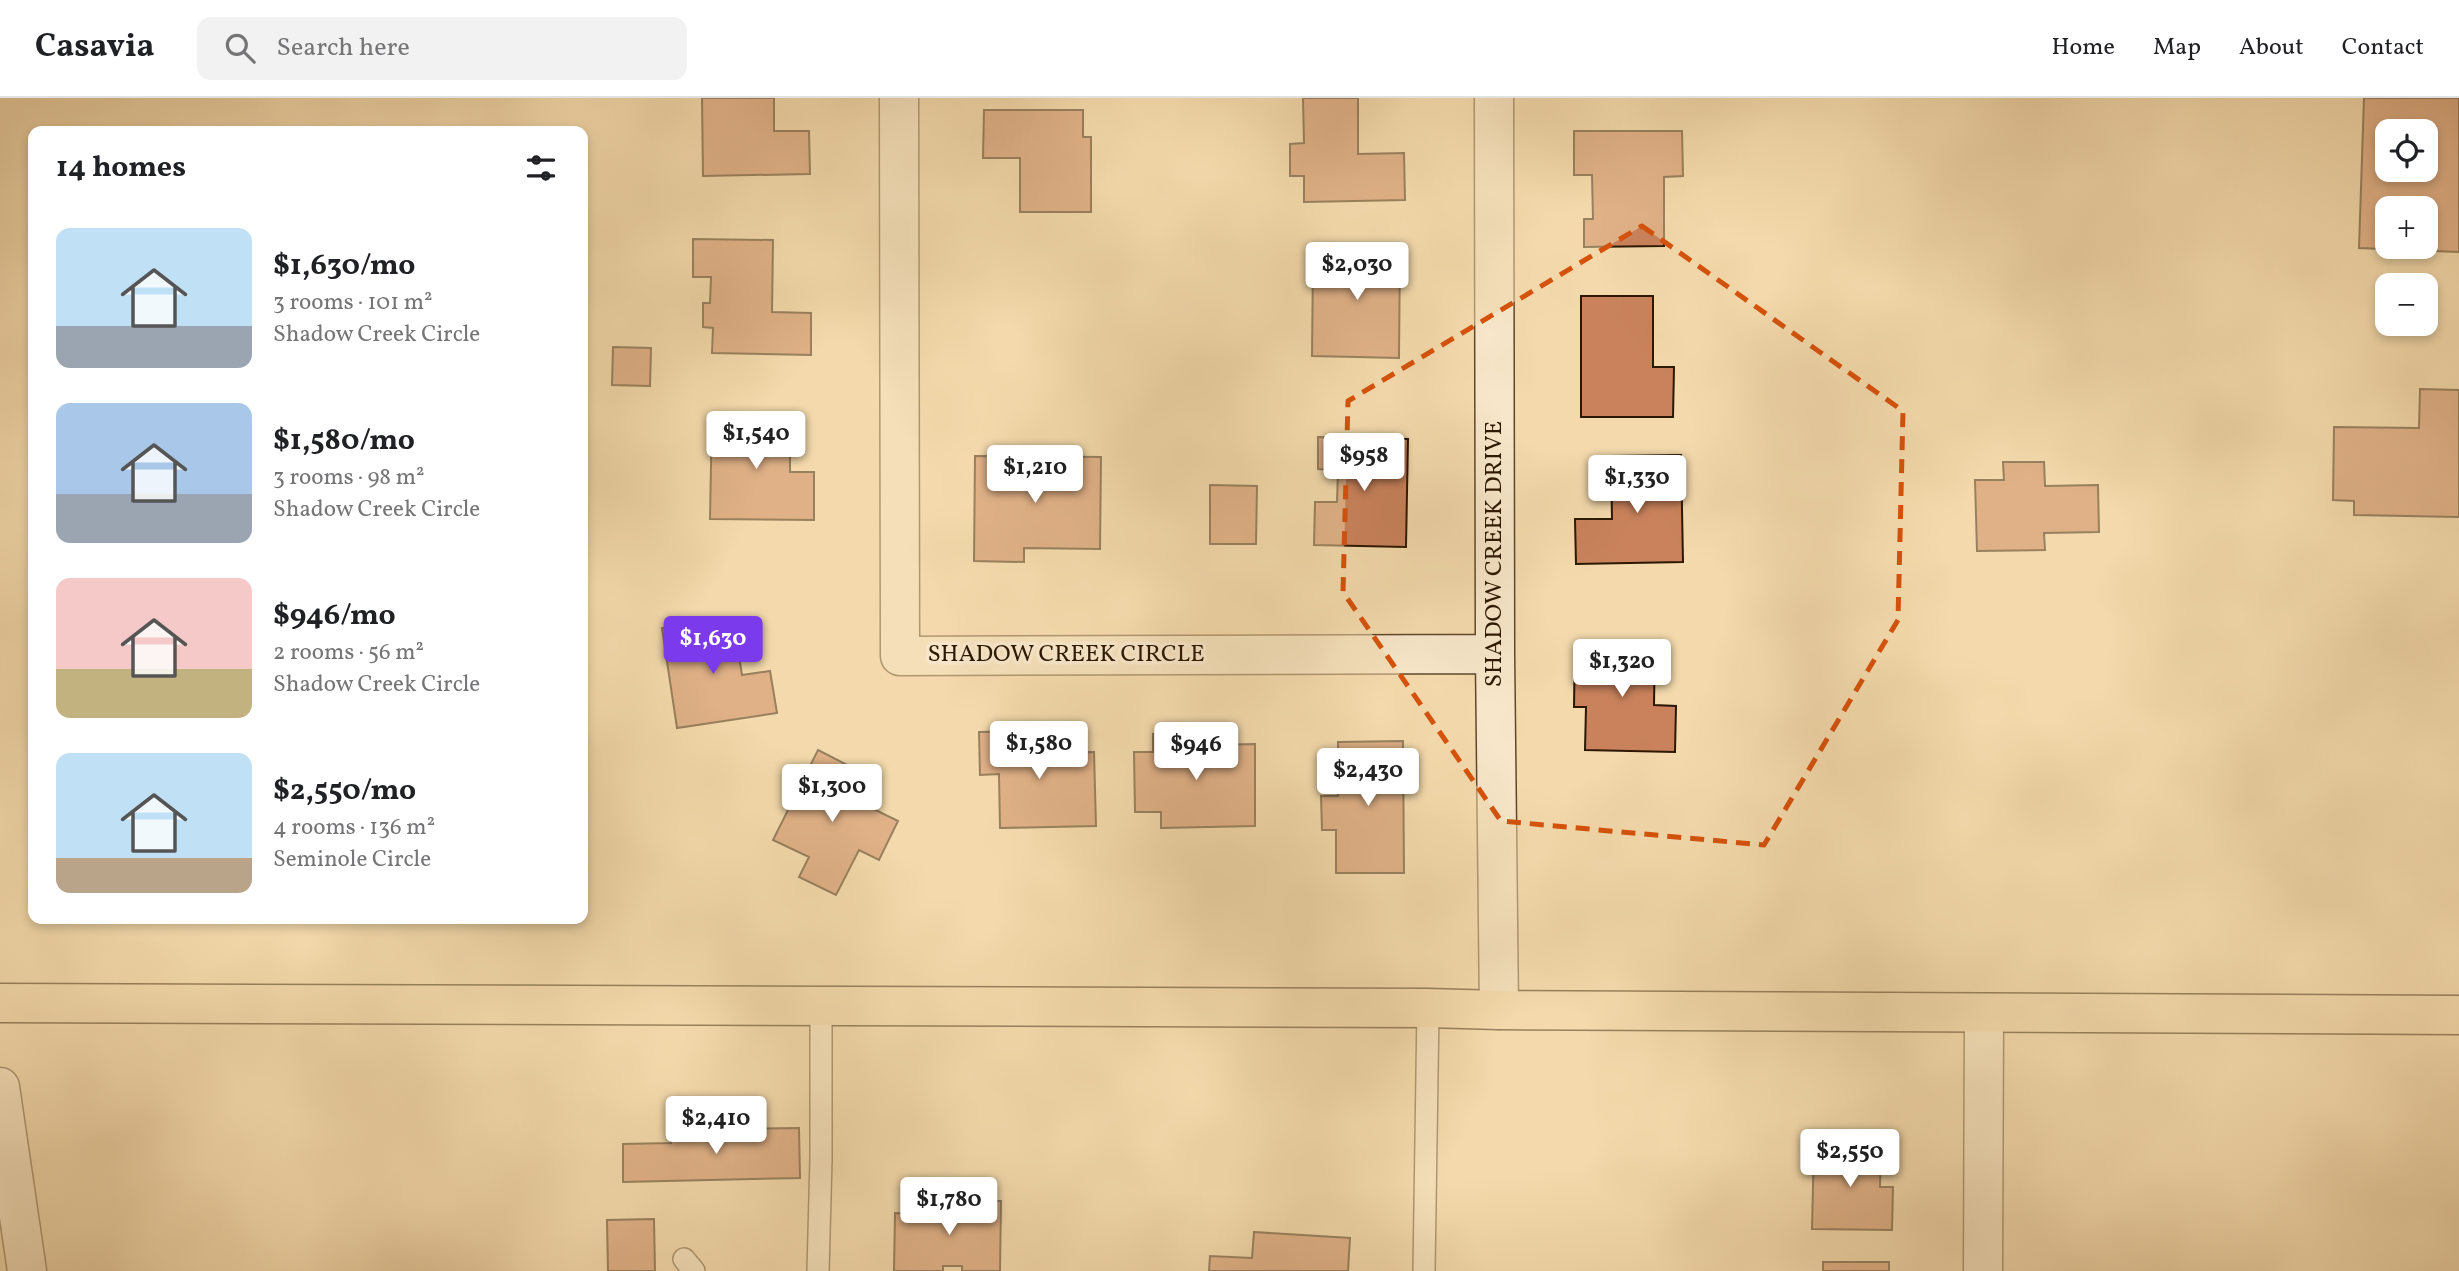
<!DOCTYPE html>
<meta charset="utf-8">
<style>
body{margin:0;font-family:Vollkorn,serif;background:#f2f2f2;color:#202124;height:100vh;display:flex;flex-direction:column;font-size:26px;white-space:nowrap}
*{box-sizing:border-box;margin:0}
p{font-size:23px;color:#757577}
.icon{flex:none;width:38px;height:38px;fill:none;stroke:currentColor;stroke-width:2;stroke-linecap:round;stroke-linejoin:round}
.map{position:relative;flex:1;overflow:hidden}
.panel{position:absolute;left:28px;top:28px;width:560px;height:798px;display:flex;flex-direction:column;background:#fff;border-radius:14px;box-shadow:0 4px 10px #0003}
.panel>*{flex:none}
.controls{position:absolute;left:2375px;top:21px;display:grid;gap:14px}
.controls a{display:grid;place-items:center;width:63px;height:63px;border-radius:14px;background:#fff;box-shadow:0 4px 10px #0003;font-size:35px}
.price{position:absolute;translate:-50% -60px;padding:0 16px;border-radius:7px;background:#fff;color:#222;font-size:23px;line-height:46px;filter:drop-shadow(0 2px 4px #0008)}
.price::after{content:'';position:absolute;left:50%;top:42px;width:21px;height:16px;margin-left:-10px;background:inherit;clip-path:polygon(0 0,100% 0,50% 100%)}
.price.active{background:#7c3aed;color:#fff}
ul{padding:0;list-style:none}
li{display:flex;align-items:center;gap:21px;height:175px;padding:0 28px}
li span{display:grid;place-items:center;flex:none;width:196px;height:140px;border-radius:14px;color:#555}
li>.icon{margin-inline-start:auto}
span .icon{width:84px;height:84px;fill:#fffc;stroke-width:1}
li b{font-size:30px}
h2{display:flex;justify-content:space-between;align-items:center;height:84px;padding:0 28px;font-size:30px}
header{display:flex;align-items:center;gap:42px;box-sizing:border-box;height:98px;padding:0 35px;background:#fff;border-bottom:2px solid #e0e0e0}
header strong{font-size:33px}
nav{display:flex;gap:38px;margin-inline-start:auto;font-size:24px}
.search{width:490px;height:63px;background:#f2f2f2;display:flex;align-items:center;gap:18px;box-sizing:border-box;padding:0 24px;border-radius:14px;color:#757577;font-size:26px}
.map>svg:first-child{display:block}
.building{fill:#c9825c;stroke:#2c1700;stroke-width:2;fill-rule:evenodd}
.lines{fill:none;stroke-linecap:round;stroke-linejoin:round}
.lane-casing{stroke:#5e482b;stroke-width:24}
.street-casing{stroke:#5e482b;stroke-width:41}
.primary-casing{stroke:#2c1700;stroke-width:41}
.lane{stroke:#f7e6c9;stroke-width:21}
.street{stroke:#f7e6c9;stroke-width:38}
.primary{stroke:#f3d9ac;stroke-width:38}
.marked{fill:none;stroke:#d5520b;stroke-width:5;stroke-dasharray:14 9;stroke-linejoin:round}
.labels{text-anchor:middle;dominant-baseline:central;stroke-width:7;stroke-linejoin:round;paint-order:stroke}
.street-label{font-size:24px;fill:#2c1700;stroke:#f7e6c9}
</style>
<header>
<strong>Casavia</strong>
<div class="search"><svg class="icon" aria-label="search" viewBox="0 0 24 24"><circle cx="10" cy="10" r="6"/><path d="M15 15l6 6"/></svg>Search here</div>
<nav><a>Home</a><a>Map</a><a>About</a><a>Contact</a></nav>
</header>
<div class="map">
<svg width="2459" height="1173" viewBox="0 0 2459 1173">
<rect width="100%" height="100%" fill="#f3d9ac"/>
<filter id="stains"><feTurbulence type="fractalNoise" baseFrequency=".00286" numOctaves="4"/><feColorMatrix values="0 0 0 0 .2 0 0 0 0 .09 0 0 0 0 .02 0 0 0 .5 -.17"/></filter>
<radialGradient id="worn" r=".72"><stop offset=".6" stop-color="#630" stop-opacity="0"/><stop offset="1" stop-color="#630" stop-opacity=".3"/></radialGradient>
<path class="building" d="M702,0H774V33H809L810,76L703,78Z
M1303,0H1358V56L1404,55L1405,102L1304,104V78H1290V46L1304,45Z
M2364,0H2459V154L2359,150ZM2387,33H2426V72H2387ZM2387,110H2426V149H2387Z
M984,12H1083V39H1091V114H1020V60H983Z
M1574,33H1682L1683,78L1664,79V148L1584,149V121H1593L1592,77H1574Z
M693,141L773,142L772,214L811,215V257L712,255L713,230L703,229V205H710L711,179H693Z
M1330,145L1400,146L1399,260L1312,258L1313,163L1329,164Z
M1581,198H1653V269H1674L1673,319H1581Z
M613,249L651,250L650,288L612,287Z
M2420,291L2459,292V419L2354,417V403L2333,402L2334,329L2419,330Z
M712,314H779L778,338H790V374H814V422L710,421Z
M1318,339L1408,341L1406,449L1314,447L1315,404H1337L1338,372L1318,371Z
M1681,357L1683,464L1576,466L1575,421H1612L1611,358Z
M975,358L1101,359L1100,451L1024,450V464L974,463Z
M2003,364H2044L2045,388L2098,387L2099,434L2044,435L2045,452L1977,453L1975,382H2004Z
M1210,387L1257,388L1256,446H1210Z
M733,520L742,577L770,573L777,615L677,630L662,530Z
M1575,545L1655,546L1654,607L1676,608L1675,654L1585,652L1586,609H1574Z
M1041,633L1042,655L1094,654L1096,728L1000,730L999,676L980,677L979,634Z
M1211,635V647L1255,646V728L1161,730V714H1135L1134,654H1153V636Z
M1403,643L1404,775H1336V732H1322L1321,698H1338V644Z
M818,652L857,672L845,697L898,723L879,762L859,752L836,797L799,779L809,759L773,742Z
M799,1030L800,1080L623,1084V1046L671,1045V1032Z
M1814,1045L1881,1047L1880,1089H1893L1892,1132L1812,1131Z
M919,1102L1001,1103L1000,1173H962V1168H943V1173H894L895,1115L919,1116Z
M654,1121L655,1173H608L607,1122Z
M1254,1134L1350,1140L1348,1173H1209L1210,1158L1252,1160Z
M1823,1164H1889V1173H1823Z"/>
<g class="lines">
<g class="lane-casing">
<path id="lane" d="M684,1161L694,1173
M818,1173L821,1061V908
M1424,1173L1428,910"/>
</g>
<g class="street-casing">
<path id="street" d="M899,0L900,558L1495,556
M1494,0L1495,556L1499,912
M0,989L27,1173
M1983,1173L1984,915"/>
</g>
<g class="primary-casing">
<path id="primary" d="M0,905L1428,910L1499,912L2459,917"/>
</g>
<use href="#lane" class="lane"/>
<use href="#street" class="street"/>
<use href="#primary" class="primary"/>
</g>
<path d="M0 0H2459V1173H0ZM1642,128L1903,313L1898,522L1764,747L1501,723L1343,494L1348,303Z" fill="#f3d9ac" fill-opacity=".55" fill-rule="evenodd"/>
<path class="marked" d="M1642,128L1903,313L1898,522L1764,747L1501,723L1343,494L1348,303Z"/>
<g class="labels">
<g class="street-label">
<text transform="translate(1495 456) rotate(-90)">SHADOW CREEK DRIVE</text>
<text x="1066" y="557">SHADOW CREEK CIRCLE</text>
</g>
</g>
<rect width="100%" height="100%" filter="url(#stains)"/>
<rect width="100%" height="100%" fill="url(#worn)"/>
</svg>
<div class="controls">
<a><svg class="icon" aria-label="locate" viewBox="0 0 24 24"><circle cx="12" cy="12" r="6"/><path d="M12 2v4M12 18v4M2 12h4M18 12h4"/></svg></a>
<a>+</a>
<a>−</a>
</div>
<b class="price" style="left:1357px;top:204px">$2,030</b>
<b class="price" style="left:756px;top:373px">$1,540</b>
<b class="price" style="left:1364px;top:395px">$958</b>
<b class="price" style="left:1035px;top:407px">$1,210</b>
<b class="price" style="left:1637px;top:417px">$1,330</b>
<b class="price active" style="left:713px;top:578px">$1,630</b>
<b class="price" style="left:1622px;top:601px">$1,320</b>
<b class="price" style="left:1039px;top:683px">$1,580</b>
<b class="price" style="left:1196px;top:684px">$946</b>
<b class="price" style="left:1368px;top:710px">$2,430</b>
<b class="price" style="left:832px;top:726px">$1,300</b>
<b class="price" style="left:716px;top:1058px">$2,410</b>
<b class="price" style="left:1850px;top:1091px">$2,550</b>
<b class="price" style="left:949px;top:1139px">$1,780</b>
<section class="panel">
<h2>14 homes<svg class="icon" aria-label="filters" viewBox="0 0 24 24"><path d="M4 7h16M4 17h16"/><circle cx="9" cy="7" r="2"/><circle cx="15" cy="17" r="2"/></svg></h2>
<ul>
<li><span style="background:linear-gradient(#bfe0f5 70%,#9aa5b1 0)"><svg class="icon" aria-label="home" viewBox="0 0 24 24"><path d="M3 11l9-7 9 7M6 9v11h12V9"/></svg></span><div><b>$1,630/mo</b><p>3 rooms · 101 m²</p><p>Shadow Creek Circle</p></div></li>
<li><span style="background:linear-gradient(#a9c7e8 65%,#9aa5b1 0)"><svg class="icon" aria-label="home" viewBox="0 0 24 24"><path d="M3 11l9-7 9 7M6 9v11h12V9"/></svg></span><div><b>$1,580/mo</b><p>3 rooms · 98 m²</p><p>Shadow Creek Circle</p></div></li>
<li><span style="background:linear-gradient(#f6c9c9 65%,#c2b280 0)"><svg class="icon" aria-label="home" viewBox="0 0 24 24"><path d="M3 11l9-7 9 7M6 9v11h12V9"/></svg></span><div><b>$946/mo</b><p>2 rooms · 56 m²</p><p>Shadow Creek Circle</p></div></li>
<li><span style="background:linear-gradient(#bfe0f5 75%,#b9a48a 0)"><svg class="icon" aria-label="home" viewBox="0 0 24 24"><path d="M3 11l9-7 9 7M6 9v11h12V9"/></svg></span><div><b>$2,550/mo</b><p>4 rooms · 136 m²</p><p>Seminole Circle</p></div></li>
</ul>
</section>
</div>
